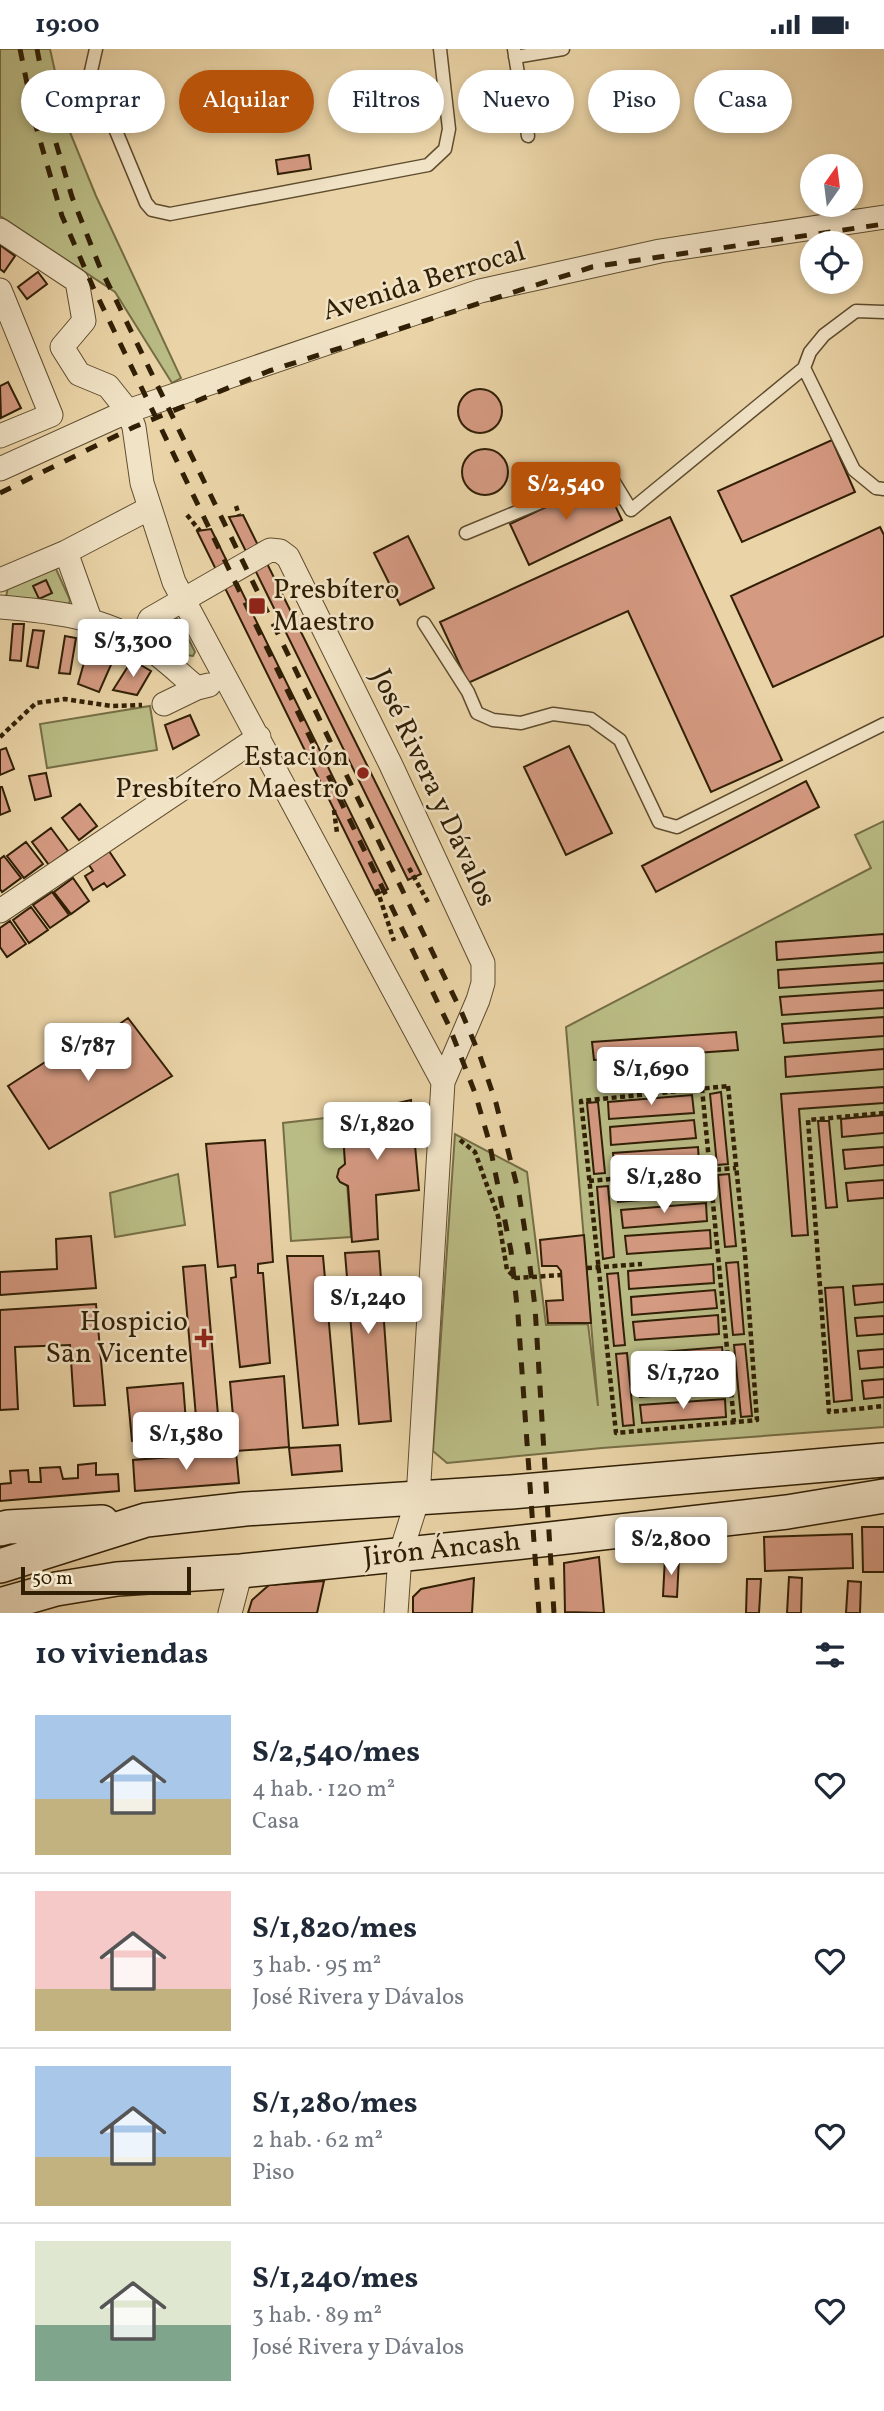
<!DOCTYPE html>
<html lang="es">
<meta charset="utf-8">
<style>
body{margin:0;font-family:Vollkorn,serif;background:#f6f6f7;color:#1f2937;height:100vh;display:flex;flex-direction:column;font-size:26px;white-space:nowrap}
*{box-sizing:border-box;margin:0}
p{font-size:23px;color:#747a83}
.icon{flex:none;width:38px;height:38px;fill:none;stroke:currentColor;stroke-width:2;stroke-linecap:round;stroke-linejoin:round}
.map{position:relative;height:1564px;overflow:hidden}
.drawer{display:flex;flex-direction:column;background:#fff;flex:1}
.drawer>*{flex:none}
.top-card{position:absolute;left:21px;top:21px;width:844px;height:63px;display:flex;gap:14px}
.needle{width:46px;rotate:14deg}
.fabs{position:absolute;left:800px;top:105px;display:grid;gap:14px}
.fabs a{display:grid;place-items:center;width:63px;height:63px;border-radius:50%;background:#fff;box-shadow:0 4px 10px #0003;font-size:35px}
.scale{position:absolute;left:21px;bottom:18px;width:170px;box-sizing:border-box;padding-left:7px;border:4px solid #301f05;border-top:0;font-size:19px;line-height:24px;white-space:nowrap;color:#301f05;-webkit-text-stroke:5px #f1e3c6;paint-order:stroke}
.price{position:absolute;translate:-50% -60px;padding:0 16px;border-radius:7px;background:#fff;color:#222;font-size:23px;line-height:46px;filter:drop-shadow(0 2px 4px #0008)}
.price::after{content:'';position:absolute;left:50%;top:42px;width:21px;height:16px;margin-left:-10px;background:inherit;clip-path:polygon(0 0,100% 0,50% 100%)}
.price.current{background:#b45309;color:#fff}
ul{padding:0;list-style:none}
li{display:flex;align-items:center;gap:21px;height:175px;padding:0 35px}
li+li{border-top:2px solid #e0e1e3}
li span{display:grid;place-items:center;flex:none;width:196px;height:140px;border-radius:0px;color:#555}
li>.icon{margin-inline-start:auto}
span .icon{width:84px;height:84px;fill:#fffc;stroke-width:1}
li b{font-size:30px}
h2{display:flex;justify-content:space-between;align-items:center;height:84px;padding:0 35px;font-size:30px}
.chip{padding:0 24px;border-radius:32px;background:#fff;box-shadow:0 4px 10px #0003;font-size:24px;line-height:63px}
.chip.current{background:#b45309;color:#fff}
.status{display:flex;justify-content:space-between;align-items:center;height:49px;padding:0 35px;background:#fff;direction:ltr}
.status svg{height:19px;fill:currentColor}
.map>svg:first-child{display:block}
.green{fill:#babc85;stroke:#756e45;stroke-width:2}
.building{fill:#d59a82;stroke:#301f05;stroke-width:2}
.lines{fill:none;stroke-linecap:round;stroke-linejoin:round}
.lane-casing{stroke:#5e4c2e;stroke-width:15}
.street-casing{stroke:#5e4c2e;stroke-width:25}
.secondary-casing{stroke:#301f05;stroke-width:36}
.path{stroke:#301f05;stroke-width:4.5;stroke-dasharray:5 3.5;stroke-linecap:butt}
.lane{stroke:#f1e3c6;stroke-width:12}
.street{stroke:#f1e3c6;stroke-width:23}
.secondary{stroke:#f1e3c6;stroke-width:33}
.rail{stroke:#301f05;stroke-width:5;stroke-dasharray:12 12;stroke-linecap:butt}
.poi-dot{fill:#8f2418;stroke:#f1e3c6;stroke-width:2.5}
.labels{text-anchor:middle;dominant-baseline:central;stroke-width:5;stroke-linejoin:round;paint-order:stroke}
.street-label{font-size:28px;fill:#301f05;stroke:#f1e3c6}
.poi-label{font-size:28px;fill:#301f05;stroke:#f1e3c6;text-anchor:end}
</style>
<div class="status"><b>19:00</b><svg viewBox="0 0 49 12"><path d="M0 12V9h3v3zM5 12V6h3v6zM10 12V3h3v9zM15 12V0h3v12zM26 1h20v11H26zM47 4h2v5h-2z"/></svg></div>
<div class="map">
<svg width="884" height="1564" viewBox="0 0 884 1564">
<rect width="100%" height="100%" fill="#ead4a7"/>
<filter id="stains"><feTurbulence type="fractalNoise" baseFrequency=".00286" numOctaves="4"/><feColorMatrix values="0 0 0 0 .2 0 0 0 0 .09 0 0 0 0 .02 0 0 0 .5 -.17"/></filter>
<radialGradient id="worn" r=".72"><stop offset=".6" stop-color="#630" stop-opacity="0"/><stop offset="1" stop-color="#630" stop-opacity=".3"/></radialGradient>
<path class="green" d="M0,0H50L67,76L96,147L181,329L172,334L115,243L0,167Z
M51,519L56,520L70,551L69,555L6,548L8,538Z
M174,568L179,571L195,603L193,607L186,606L180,599L162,590L160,575Z
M150,657L157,701L47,719L40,675Z
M884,772V1378L602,1399L447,1414L433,1402L455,1085L527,1123L546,1276L588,1275L598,1357L566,978L871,819L855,786Z
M342,1067L351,1188L291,1192L283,1074Z
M178,1125L185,1176L115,1188L110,1144Z"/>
<path class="building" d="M309,106L311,120L278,125L276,111Z
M0,196L15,207L4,223L0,220Z
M38,223L47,235L27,250L18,238Z
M8,333L21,359L1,369L0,337Z
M458 362a22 22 0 1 1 44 0a22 22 0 1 1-44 0Z
M832,391L855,443L742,493L718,442Z
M462 423a23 23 0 1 1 46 0a23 23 0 1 1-46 0Z
M603,431L622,471L529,516L510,475Z
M243,466L421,825L408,831L229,468Z
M670,468L782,711L711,743L628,562L468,634L440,573Z
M880,478L884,486V587L773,638L731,547Z
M211,480L388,840L376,846L197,482Z
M408,487L434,539L400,556L374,504Z
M46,531L52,544L39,550L33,537Z
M13,575H24L21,612L10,611Z
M33,581L44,582L38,619L27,617Z
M65,587L76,589L70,625L59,624Z
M91,589L118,600L99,643L78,635Z
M132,611L151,622L137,646L113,641Z
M190,666L199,686L173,700L165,676Z
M569,697L612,784L566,806L524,718Z
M6,699L14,720L0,726V701Z
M46,724L51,747L35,751L29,727Z
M806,732L819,758L656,843L642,817Z
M0,738H2L10,762L0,766Z
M80,755L97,777L79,791L62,769Z
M51,779L68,802L49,816L32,793Z
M26,793L43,815L24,829L7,807Z
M109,802L125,826L107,838L104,834L93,841L85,827L93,822L89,816Z
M4,807L21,829L2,843L0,840V810Z
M73,829L89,852L71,865L54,843Z
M52,843L69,866L50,879L33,856Z
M31,858L48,881L29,894L13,871Z
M10,872L26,895L7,908L0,898V879Z
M884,885V903L777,911L776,893Z
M884,914V932L779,939L778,921Z
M884,941V959L782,966L780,948Z
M884,968V987L784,994L782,975Z
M128,969L172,1027L49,1100L8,1037L67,999L74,1007Z
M736,983L738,1001L594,1011L592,993Z
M884,1000V1020L786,1028L785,1008Z
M884,1038V1054L799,1060L808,1186L792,1187L781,1045Z
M721,1043L728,1115L717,1116L710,1045Z
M692,1046L694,1064L609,1070L608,1053Z
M411,1051L419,1141L376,1146L378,1190L352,1193L348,1137L340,1133L337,1128L339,1120L345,1115L342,1067Z
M598,1053L605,1124L594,1125L587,1054Z
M884,1066V1084L842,1088L841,1070Z
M694,1071L696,1089L611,1096L610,1078Z
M818,1072H829L837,1158L826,1159Z
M265,1091L273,1213L258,1215V1224H263L270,1314L240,1318L231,1229L236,1228L235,1216L218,1218L206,1095Z
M698,1098L699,1115L615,1122L613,1104Z
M884,1098V1116L845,1120L843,1101Z
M729,1125L736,1197L725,1198L718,1126Z
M701,1128L702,1146L618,1153L616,1135Z
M884,1131V1149L848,1152L846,1134Z
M608,1137L614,1208L603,1210L597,1138Z
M706,1154L707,1172L623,1179L621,1161Z
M710,1181L711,1199L627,1205L625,1187Z
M584,1186L591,1274H548L546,1252L563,1251L561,1222L557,1217H542L540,1191Z
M91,1187L96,1239L0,1246V1223L57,1220L56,1190Z
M379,1202L391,1372L359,1375L345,1204Z
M287,1207H323L338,1376L303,1379Z
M738,1213L744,1285L733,1286L726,1214Z
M713,1215L714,1234L629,1240L628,1222Z
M205,1216L220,1389L198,1391L183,1218Z
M618,1224L625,1296L614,1297L607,1225Z
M884,1235V1253L855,1256L853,1237Z
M843,1238L852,1351L834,1353L825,1239Z
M715,1241L717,1259L632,1266L631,1248Z
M96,1255L105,1356L74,1357L70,1296L15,1298L18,1360L0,1361V1261Z
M718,1266L719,1285L635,1291L633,1273Z
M884,1267V1285L857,1287L855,1269Z
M745,1295L752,1367L741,1368L734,1296Z
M722,1298L724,1317L639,1323L637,1305Z
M884,1300V1318L860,1320L858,1302Z
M627,1304L634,1376L623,1377L616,1305Z
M723,1323L725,1341L640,1348L638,1329Z
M284,1327L289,1398L236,1402L230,1333Z
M884,1330V1348L864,1350L862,1332Z
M183,1334L187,1386L132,1392L127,1339Z
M725,1350L726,1368L642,1374L640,1356Z
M340,1396L342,1422L292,1426L289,1399Z
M236,1403L239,1434L135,1442L133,1411Z
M96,1414V1426L118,1425L119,1442L0,1452V1435L11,1434L10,1422L28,1421L29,1433H41L40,1419L60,1418L63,1430L78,1429V1416Z
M862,1478H884V1523H863Z
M852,1485L853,1519L765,1522L764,1488Z
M599,1508L604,1564L565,1563L564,1514Z
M665,1508L679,1509L677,1548L663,1547Z
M789,1528L802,1529L801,1564H787Z
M474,1529L472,1564H413V1548L421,1540Z
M747,1530H761L759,1564H746Z
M324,1532L317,1564H248L252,1551L269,1536Z
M848,1532L861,1533L860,1564H846Z"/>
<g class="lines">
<g class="lane-casing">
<path id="lane" d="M96,0L91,22L146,154L152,161L170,165L428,116L445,100L449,80L440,0
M514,0L528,87
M515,8L563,0
M804,319L854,421L876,439L884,440
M466,484L609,425L631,461L804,319L810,303L824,286L856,262L884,263
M424,574L468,643L477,664L493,671L521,674L553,665L591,670L620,691L659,773L677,778L884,675"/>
</g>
<g class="street-casing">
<path id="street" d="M0,181L77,232L84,272L62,298L79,325L108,337L128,362L134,378L142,434L174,533L443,1033
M0,241L51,366L0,387
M0,420L128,362L480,242L660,202L884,168
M66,503L91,573
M0,531L66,503L150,459
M0,558C49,562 105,568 146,597C164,609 180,625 197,639
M145,596V582L150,570L270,501L280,502L288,508L390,714L483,914V934L478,951L443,1033L418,1449L400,1506L396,1564
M164,655L197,639L209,636
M0,862L259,688
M230,1564L241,1522"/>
</g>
<g class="secondary-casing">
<path id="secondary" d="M0,1480L8,1478L102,1473
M0,1517L146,1471L245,1460L511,1443L884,1411
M0,1556L56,1540L117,1530L241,1522L514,1494L787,1463L884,1447"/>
</g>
<path class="path" d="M236,457L239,466
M187,466L200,482
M0,688L36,654L65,650L111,657L142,656
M334,761L337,784
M409,819L429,855
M377,840L394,892
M728,1037L745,1205L757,1371L616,1384L581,1052Z
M702,1039L734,1373
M884,1064L808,1071L829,1363L884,1357
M460,1091L475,1103L498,1167L507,1221L516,1229L562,1226
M589,1132L736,1119
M587,1219L642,1215"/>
<use href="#lane" class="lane"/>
<use href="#street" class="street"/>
<use href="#secondary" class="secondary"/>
<path class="rail" d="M20,0L35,74L62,167L93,238L449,977L475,1044L489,1092L511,1202L518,1266L539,1564
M37,0L53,84L72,148L99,216L461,962L480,1007L496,1054L519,1145L528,1201L535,1258L554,1564
M0,444L134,378L269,322L592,218L884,175"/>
</g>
<g class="poi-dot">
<rect x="248" y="548" width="18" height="18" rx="3.5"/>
<circle cx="363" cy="724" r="7"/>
<path d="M200.5 1278.5h7v7h7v7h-7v7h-7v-7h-7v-7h7z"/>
</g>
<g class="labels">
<g class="street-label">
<text transform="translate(424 233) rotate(-17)">Avenida Berrocal</text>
<text transform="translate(433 739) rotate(65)">José Rivera y Dávalos</text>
<text transform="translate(442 1501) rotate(-6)">Jirón Áncash</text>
</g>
<g class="poi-label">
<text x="273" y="541" text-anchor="start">Presbítero<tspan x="273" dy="32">Maestro</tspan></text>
<text x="349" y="708">Estación<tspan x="349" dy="32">Presbítero Maestro</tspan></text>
<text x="188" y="1273">Hospicio<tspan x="188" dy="32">San Vicente</tspan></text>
</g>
</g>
<rect width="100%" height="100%" filter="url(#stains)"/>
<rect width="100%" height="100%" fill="url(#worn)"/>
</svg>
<div class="fabs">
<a><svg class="needle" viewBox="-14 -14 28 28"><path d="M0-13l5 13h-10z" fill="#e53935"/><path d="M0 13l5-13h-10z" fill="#747a83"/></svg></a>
<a><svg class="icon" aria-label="locate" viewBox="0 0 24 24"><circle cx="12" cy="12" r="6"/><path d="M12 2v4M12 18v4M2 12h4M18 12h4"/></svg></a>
</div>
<div class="scale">50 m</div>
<b class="price current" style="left:566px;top:473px">S/2,540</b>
<b class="price" style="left:133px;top:630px">S/3,300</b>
<b class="price" style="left:88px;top:1034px">S/787</b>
<b class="price" style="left:651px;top:1058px">S/1,690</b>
<b class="price" style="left:377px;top:1113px">S/1,820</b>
<b class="price" style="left:664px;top:1166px">S/1,280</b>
<b class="price" style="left:368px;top:1287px">S/1,240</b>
<b class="price" style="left:683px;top:1362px">S/1,720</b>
<b class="price" style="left:186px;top:1423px">S/1,580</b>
<b class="price" style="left:671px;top:1528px">S/2,800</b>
<div class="top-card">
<a class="chip">Comprar</a>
<a class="chip current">Alquilar</a>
<a class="chip">Filtros</a>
<a class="chip">Nuevo</a>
<a class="chip">Piso</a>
<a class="chip">Casa</a>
</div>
</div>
<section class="drawer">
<h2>10 viviendas<svg class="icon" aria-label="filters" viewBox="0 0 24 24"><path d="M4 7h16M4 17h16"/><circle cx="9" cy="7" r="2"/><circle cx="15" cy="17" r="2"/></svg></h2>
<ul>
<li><span style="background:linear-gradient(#a9c7e8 60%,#c2b280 0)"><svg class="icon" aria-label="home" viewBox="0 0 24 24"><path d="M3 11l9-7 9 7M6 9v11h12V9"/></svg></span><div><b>S/2,540/mes</b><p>4 hab. · 120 m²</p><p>Casa</p></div><svg class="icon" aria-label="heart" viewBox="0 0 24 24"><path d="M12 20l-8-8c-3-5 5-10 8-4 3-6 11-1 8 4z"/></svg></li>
<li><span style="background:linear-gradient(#f6c9c9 70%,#c2b280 0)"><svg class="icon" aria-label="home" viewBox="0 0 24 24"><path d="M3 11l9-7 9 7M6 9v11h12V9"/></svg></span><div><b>S/1,820/mes</b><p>3 hab. · 95 m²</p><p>José Rivera y Dávalos</p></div><svg class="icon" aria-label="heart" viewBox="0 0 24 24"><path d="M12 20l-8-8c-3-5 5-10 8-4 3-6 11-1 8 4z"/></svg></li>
<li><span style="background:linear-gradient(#a9c7e8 65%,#c2b280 0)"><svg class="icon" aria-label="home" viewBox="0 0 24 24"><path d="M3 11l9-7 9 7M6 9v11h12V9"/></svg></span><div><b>S/1,280/mes</b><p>2 hab. · 62 m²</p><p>Piso</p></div><svg class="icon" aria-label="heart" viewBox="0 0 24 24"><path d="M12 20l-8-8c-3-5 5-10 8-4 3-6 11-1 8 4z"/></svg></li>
<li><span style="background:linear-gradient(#dfe7d0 60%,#7fa58c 0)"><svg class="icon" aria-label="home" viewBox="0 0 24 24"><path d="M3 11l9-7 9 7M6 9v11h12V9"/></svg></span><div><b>S/1,240/mes</b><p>3 hab. · 89 m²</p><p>José Rivera y Dávalos</p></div><svg class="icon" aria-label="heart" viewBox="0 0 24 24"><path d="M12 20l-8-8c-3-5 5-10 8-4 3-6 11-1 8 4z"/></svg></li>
</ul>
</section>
